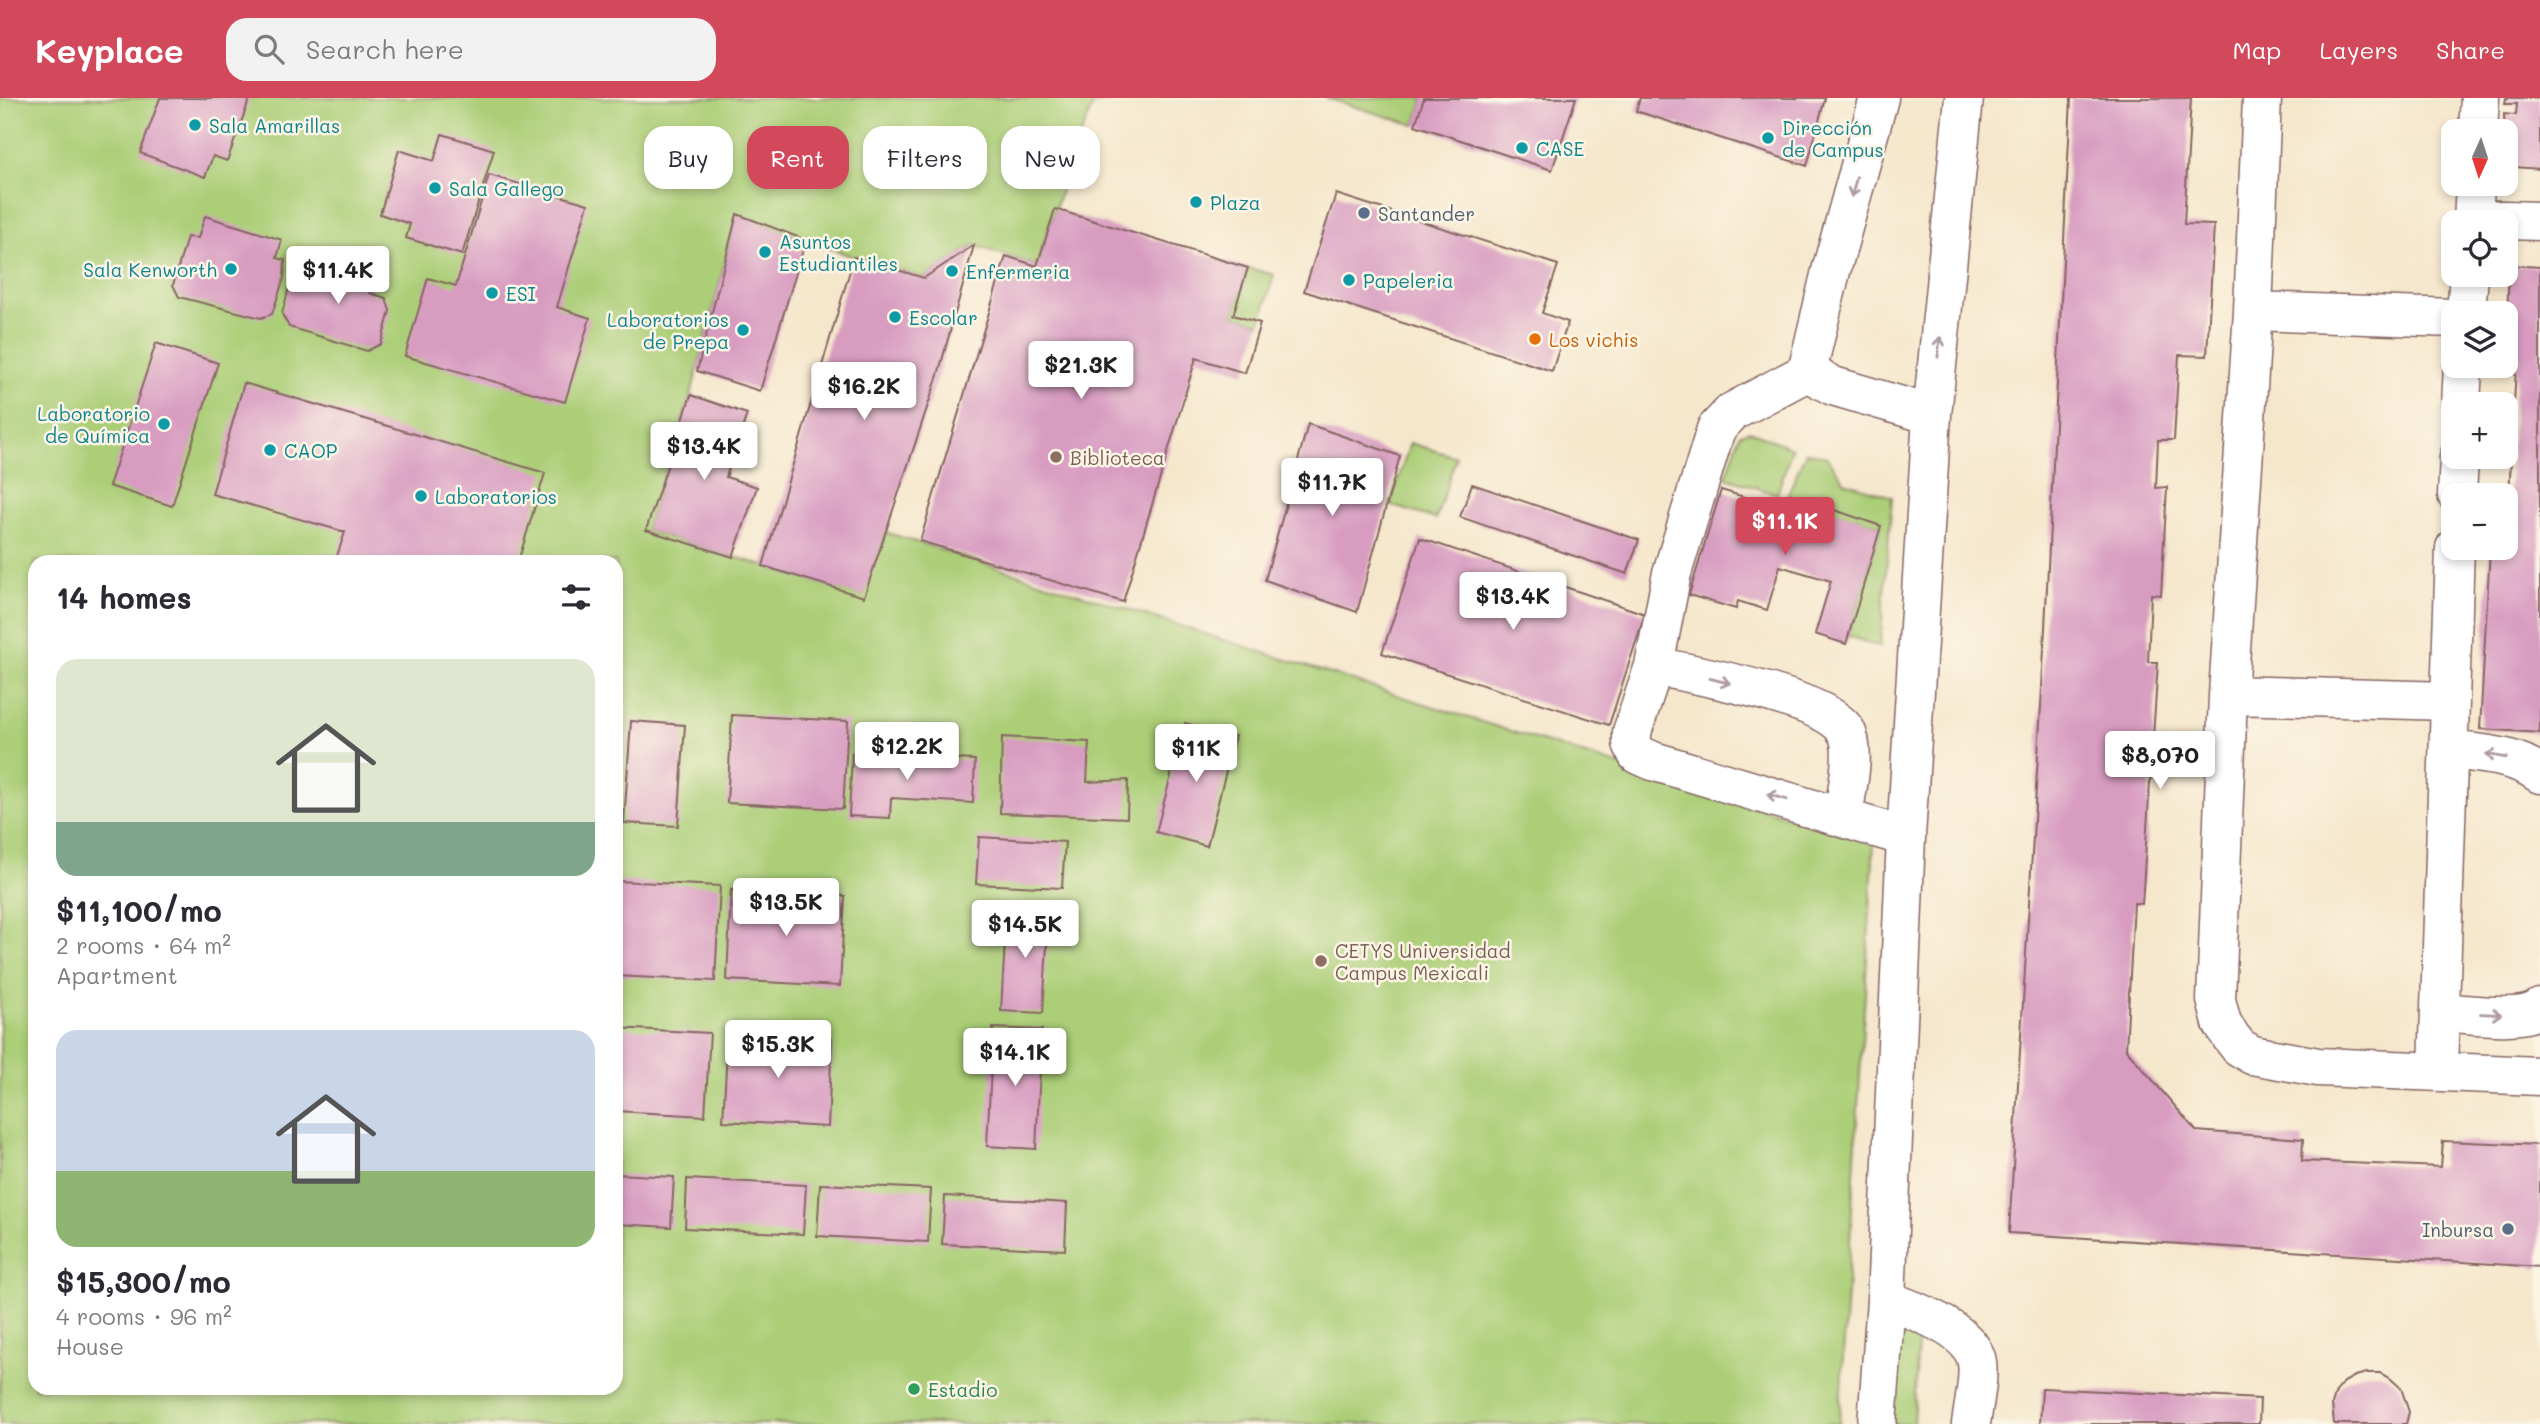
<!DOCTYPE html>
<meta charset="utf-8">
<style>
body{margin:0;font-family:Mali,sans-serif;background:#f2f2f3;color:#2b2b33;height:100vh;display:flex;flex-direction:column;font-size:26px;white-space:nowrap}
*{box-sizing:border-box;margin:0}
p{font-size:23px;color:#7c7c81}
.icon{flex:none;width:38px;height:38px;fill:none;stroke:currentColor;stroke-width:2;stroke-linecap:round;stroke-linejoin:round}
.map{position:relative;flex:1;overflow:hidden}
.drawer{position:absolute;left:28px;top:457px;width:595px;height:840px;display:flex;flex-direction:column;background:#fff;border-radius:21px;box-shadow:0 4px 10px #0003}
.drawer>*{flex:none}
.top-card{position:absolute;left:644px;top:28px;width:665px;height:63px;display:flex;gap:14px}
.needle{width:46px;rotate:183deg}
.controls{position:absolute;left:2441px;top:21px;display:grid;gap:14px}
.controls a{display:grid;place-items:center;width:77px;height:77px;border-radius:14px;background:#fff;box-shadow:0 4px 10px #0003;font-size:35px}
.price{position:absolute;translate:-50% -60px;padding:0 16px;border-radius:7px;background:#fff;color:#222;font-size:23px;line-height:46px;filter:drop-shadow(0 2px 4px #0008)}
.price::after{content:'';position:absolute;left:50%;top:42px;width:21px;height:16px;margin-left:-10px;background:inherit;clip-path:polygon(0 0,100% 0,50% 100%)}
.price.active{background:#d1495b;color:#fff}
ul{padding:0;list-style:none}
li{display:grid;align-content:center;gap:14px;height:371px;padding:0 28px}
li span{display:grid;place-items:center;height:217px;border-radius:21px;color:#555}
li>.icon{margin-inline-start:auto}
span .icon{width:126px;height:126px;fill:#fffc;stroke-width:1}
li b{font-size:30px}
h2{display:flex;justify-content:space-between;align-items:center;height:84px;padding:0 28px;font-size:30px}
.tag{padding:0 24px;border-radius:21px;background:#fff;box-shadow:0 4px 10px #0003;font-size:24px;line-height:63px}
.tag.active{background:#d1495b;color:#fff}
header{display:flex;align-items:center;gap:42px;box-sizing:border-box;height:98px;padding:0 35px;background:#d1495b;color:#fff}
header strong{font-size:33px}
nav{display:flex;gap:38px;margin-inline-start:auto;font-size:24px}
.search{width:490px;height:63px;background:#f2f2f3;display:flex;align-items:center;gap:18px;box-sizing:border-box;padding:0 24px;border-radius:21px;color:#7c7c81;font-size:26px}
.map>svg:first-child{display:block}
.green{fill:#abce77;stroke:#7a7651;stroke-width:2;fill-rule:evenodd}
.building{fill:#d89cc1}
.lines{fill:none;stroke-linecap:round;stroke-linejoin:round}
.minor-casing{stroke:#866563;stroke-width:41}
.minor{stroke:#fff;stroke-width:38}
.oneway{stroke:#ae9aa0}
.culture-dot{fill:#0f9aa8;stroke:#fcf5e5;stroke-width:2.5}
.service-dot{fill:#5c6f8a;stroke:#fcf5e5;stroke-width:2.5}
.food-dot{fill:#e8710a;stroke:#fcf5e5;stroke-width:2.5}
.education-dot{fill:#8d6e63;stroke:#fcf5e5;stroke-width:2.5}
.leisure-dot{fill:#2e9e5b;stroke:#fcf5e5;stroke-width:2.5}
.labels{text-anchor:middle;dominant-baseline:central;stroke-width:5;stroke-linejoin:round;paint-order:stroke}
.culture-label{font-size:19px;fill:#0d838f;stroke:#fcf5e5;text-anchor:start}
.service-label{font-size:19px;fill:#4e5e75;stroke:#fcf5e5;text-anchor:start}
.food-label{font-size:19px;fill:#c56008;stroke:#fcf5e5;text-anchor:start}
.education-label{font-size:19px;fill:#785e54;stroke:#fcf5e5;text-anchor:start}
.leisure-label{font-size:19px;fill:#27864d;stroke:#fcf5e5;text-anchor:start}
</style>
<header>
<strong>Keyplace</strong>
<div class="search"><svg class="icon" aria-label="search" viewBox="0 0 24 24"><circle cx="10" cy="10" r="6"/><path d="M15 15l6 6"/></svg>Search here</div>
<nav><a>Map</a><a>Layers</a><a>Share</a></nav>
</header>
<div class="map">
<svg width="2540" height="1326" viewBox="0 0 2540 1326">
<rect width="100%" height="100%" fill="#fcf5e5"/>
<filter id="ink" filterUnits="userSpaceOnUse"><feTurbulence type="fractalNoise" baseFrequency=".0143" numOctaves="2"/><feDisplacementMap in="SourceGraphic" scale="14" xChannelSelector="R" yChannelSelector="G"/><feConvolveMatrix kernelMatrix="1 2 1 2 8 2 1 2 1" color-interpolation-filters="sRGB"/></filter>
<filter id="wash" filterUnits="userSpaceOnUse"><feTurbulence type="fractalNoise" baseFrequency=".00686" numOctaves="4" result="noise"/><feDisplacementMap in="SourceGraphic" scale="28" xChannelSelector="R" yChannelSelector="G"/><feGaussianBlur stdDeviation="1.57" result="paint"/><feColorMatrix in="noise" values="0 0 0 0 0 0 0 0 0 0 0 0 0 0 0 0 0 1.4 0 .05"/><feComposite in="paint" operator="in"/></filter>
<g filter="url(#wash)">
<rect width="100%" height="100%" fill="#f5e7cc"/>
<path class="green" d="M0,0H1128L1093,6L1069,67L1037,168L974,147L924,180L854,159L737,117L691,297L646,432L863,498L885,434L1595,660L1874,745L1839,1326H0ZM35,464H616V1290H35Z
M1326,0H1424L1415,27Z
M1248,170L1274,177L1260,225L1233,217Z
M1750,333L1792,350L1777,396L1726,380L1740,336Z
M1410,345L1456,359L1436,421L1390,407Z
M1806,354L1827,359L1845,384L1892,399L1880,549L1848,538L1881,428L1787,398Z
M1884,1228L1919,1230L1913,1326H1877Z"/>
<g id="blocks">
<path class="building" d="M160,0H250L227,63L213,58L205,79L140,55Z
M1424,0H1576L1552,72L1415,27Z
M1640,0H1825L1807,68L1636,13Z
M2071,0H2191L2184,126L2214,127L2207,258L2179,257L2174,342H2158L2156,390L2167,389L2161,497L2151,496L2148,564H2158L2142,806L2134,805L2126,951L2196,1033L2303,1041L2302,1063L2441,1069L2443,1043L2540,1047V1169L2009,1135L2042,591Z
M2506,0H2540V71L2515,69V56L2506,55L2504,16L2516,17L2517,6H2505Z
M442,36L494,52L462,157L406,140L410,126L380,116L399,52L434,63Z
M489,77L588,106L557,209L590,220L565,304L405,258L428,180L456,188Z
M1336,96L1558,167L1542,215L1568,224L1552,273L1304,193Z
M1055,111L1248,170L1233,217L1260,225L1245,275L1196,260L1123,504L920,443L1006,158L1037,168Z
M737,116L806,142L760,293L697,273Z
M205,118L282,142L277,160L285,162L284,180L272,216L261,220L179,199L173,187L187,139L198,140Z
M974,147L938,277L864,499L763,468L854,159L924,180Z
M324,162L377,175L370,195L386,200L390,213L381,246L367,253L289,229L282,216L291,182L302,174L316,178Z
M2509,167L2540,169V635L2480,631L2490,450H2506L2507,433L2517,251H2506Z
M156,245L218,265L172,408L109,388Z
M244,285L545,375L518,464H335L345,434L212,396Z
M691,297L747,316L726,379L757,389L733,459L646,432Z
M1308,326L1400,358L1357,514L1265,482Z
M1472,386L1639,442L1627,476L1460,419Z
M1721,392L1820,422L1823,408L1881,428L1846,546L1815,536L1831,483L1780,468L1767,512L1738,503L1736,511L1689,497Z
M1420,440L1645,516L1609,627L1382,555Z
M732,617L848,623L843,711L727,705Z
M631,623L685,627L678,728L624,725Z
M1185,625L1235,638L1207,748L1156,734Z
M1002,639L1089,644L1087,684L1128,682L1127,720L1000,715Z
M852,656L975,662L973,705L891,700L890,720L849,718Z
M979,739L1065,744L1062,790L976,786Z
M616,783L720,788L715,883L616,878Z
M731,792L845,798L840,888L727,882Z
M1007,808L1049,811L1043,915L1001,913Z
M616,930L710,935L705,1018L616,1013Z
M993,930L1042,932L1036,1051L987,1048Z
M728,935L832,940L828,1029L723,1023Z
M616,1076L674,1079L671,1129L616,1126Z
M687,1081L806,1087L803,1136L685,1130Z
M820,1086L931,1091L928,1144L817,1138Z
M945,1098L1067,1105L1065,1152L942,1146Z
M2367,1275H2380L2391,1281L2401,1290L2409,1314L2406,1326H2334L2332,1306L2336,1294L2344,1284L2355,1278Z
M2042,1290L2260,1301L2259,1326H2040Z"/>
</g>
</g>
<g filter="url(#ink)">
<use href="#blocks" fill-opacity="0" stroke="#866563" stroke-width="2"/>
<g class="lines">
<g class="minor-casing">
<path id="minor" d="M1879,0L1831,173L1807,274L1833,288L1932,317
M2262,0L2253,213L2228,597L2216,902L2222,925L2231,939L2239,949L2252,957L2318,969L2540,978
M2478,33L2480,0
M2473,121L2540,123
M2473,124L2475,86
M2253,213L2454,220
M2466,215L2469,177
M1807,274L1732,314L1716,331L1672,475L1654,568L1632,634V645L1637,656L1653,663L1906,739
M2461,306L2463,268
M2457,397L2459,359
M1654,568C1693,576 1826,600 1846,633C1857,652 1846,697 1843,718
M2228,597L2450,603
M2449,652C2480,656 2514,656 2540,676
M2441,914C2465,915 2522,925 2540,910
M2438,972L2455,450
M1886,1202C1912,1211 1967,1231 1976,1260C1981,1275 1973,1309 1971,1326
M1877,1326L1886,1202L1906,739L1932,317L1964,0"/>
</g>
<use href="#minor" class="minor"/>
</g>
<defs><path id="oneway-shaft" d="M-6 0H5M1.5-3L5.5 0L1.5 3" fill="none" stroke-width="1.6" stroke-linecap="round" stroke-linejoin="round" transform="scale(1.75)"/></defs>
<g class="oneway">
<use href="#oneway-shaft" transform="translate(1854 89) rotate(105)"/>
<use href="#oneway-shaft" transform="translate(1939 249) rotate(-84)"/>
<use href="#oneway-shaft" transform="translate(1720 583) rotate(14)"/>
<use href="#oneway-shaft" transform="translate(2496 658) rotate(-170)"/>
<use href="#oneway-shaft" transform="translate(1777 699) rotate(-164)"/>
<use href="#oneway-shaft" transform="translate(2491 916) rotate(2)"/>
</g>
</g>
<g class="culture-dot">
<circle cx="195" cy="27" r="7"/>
<circle cx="1768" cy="40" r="7"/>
<circle cx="1522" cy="50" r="7"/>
<circle cx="435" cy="90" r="7"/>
<circle cx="1196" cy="104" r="7"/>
<circle cx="765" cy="154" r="7"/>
<circle cx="231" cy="171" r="7"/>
<circle cx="952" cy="173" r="7"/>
<circle cx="1349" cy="182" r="7"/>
<circle cx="492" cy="195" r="7"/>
<circle cx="895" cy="219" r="7"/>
<circle cx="743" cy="232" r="7"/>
<circle cx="164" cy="326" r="7"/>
<circle cx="270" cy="352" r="7"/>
<circle cx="421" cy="398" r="7"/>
</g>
<g class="service-dot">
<circle cx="1364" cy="115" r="7"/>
<circle cx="2508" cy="1131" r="7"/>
</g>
<circle class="food-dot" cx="1535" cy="241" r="7"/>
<g class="education-dot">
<circle cx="1056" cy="359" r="7"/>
<circle cx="1321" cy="863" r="7"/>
</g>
<circle class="leisure-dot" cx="914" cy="1291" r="7"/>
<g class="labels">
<g class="culture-label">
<text x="209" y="27">Sala Amarillas</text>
<text x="1782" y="29">Dirección<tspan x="1782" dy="22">de Campus</tspan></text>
<text x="1536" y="50">CASE</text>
<text x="449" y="90">Sala Gallego</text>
<text x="1210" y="104">Plaza</text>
<text x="779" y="143">Asuntos<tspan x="779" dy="22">Estudiantiles</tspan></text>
<text x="217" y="171" text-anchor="end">Sala Kenworth</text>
<text x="966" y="173">Enfermeria</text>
<text x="1363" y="182">Papeleria</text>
<text x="506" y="195">ESI</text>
<text x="909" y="219">Escolar</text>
<text x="729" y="221" text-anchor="end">Laboratorios<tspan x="729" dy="22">de Prepa</tspan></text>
<text x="150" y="315" text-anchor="end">Laboratorio<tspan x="150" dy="22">de Química</tspan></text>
<text x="284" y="352">CAOP</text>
<text x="435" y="398">Laboratorios</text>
</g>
<g class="service-label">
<text x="1378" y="115">Santander</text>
<text x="2494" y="1131" text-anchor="end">Inbursa</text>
</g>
<g class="food-label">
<text x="1549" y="241">Los vichis</text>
</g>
<g class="education-label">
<text x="1070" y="359">Biblioteca</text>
<text x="1335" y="852">CETYS Universidad<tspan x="1335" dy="22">Campus Mexicali</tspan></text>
</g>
<g class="leisure-label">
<text x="928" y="1291">Estadio</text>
</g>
</g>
</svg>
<div class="controls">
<a><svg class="needle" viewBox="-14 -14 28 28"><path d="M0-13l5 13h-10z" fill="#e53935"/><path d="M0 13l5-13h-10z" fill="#7c7c81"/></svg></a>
<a><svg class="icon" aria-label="locate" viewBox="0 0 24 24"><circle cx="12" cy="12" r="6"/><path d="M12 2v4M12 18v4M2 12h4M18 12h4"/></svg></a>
<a><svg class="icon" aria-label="layers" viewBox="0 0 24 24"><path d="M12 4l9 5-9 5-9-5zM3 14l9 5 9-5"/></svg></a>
<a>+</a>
<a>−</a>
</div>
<b class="price" style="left:338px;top:208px">$11.4K</b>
<b class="price" style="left:1081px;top:303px">$21.3K</b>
<b class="price" style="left:864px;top:324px">$16.2K</b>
<b class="price" style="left:704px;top:384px">$13.4K</b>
<b class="price" style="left:1332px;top:420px">$11.7K</b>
<b class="price active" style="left:1785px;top:459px">$11.1K</b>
<b class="price" style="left:1513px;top:534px">$13.4K</b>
<b class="price" style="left:907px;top:684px">$12.2K</b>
<b class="price" style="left:1196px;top:686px">$11K</b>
<b class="price" style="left:2160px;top:693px">$8,070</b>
<b class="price" style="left:786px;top:840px">$13.5K</b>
<b class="price" style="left:1025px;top:862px">$14.5K</b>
<b class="price" style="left:778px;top:982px">$15.3K</b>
<b class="price" style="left:1015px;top:990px">$14.1K</b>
<div class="top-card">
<a class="tag">Buy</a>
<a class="tag active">Rent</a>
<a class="tag">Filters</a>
<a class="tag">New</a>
</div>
<section class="drawer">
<h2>14 homes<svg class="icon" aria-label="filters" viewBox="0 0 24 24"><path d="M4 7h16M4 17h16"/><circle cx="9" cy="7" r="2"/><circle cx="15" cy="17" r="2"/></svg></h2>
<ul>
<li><span style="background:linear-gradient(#dfe7d0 75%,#7fa58c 0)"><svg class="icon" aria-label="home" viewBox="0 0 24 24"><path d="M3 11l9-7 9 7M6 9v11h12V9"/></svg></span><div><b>$11,100/mo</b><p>2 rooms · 64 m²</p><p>Apartment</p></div></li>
<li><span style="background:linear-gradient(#c9d6e8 65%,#8fb573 0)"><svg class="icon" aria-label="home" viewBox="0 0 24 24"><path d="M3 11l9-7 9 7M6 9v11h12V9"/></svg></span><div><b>$15,300/mo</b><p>4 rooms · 96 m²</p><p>House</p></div></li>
</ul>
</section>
</div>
